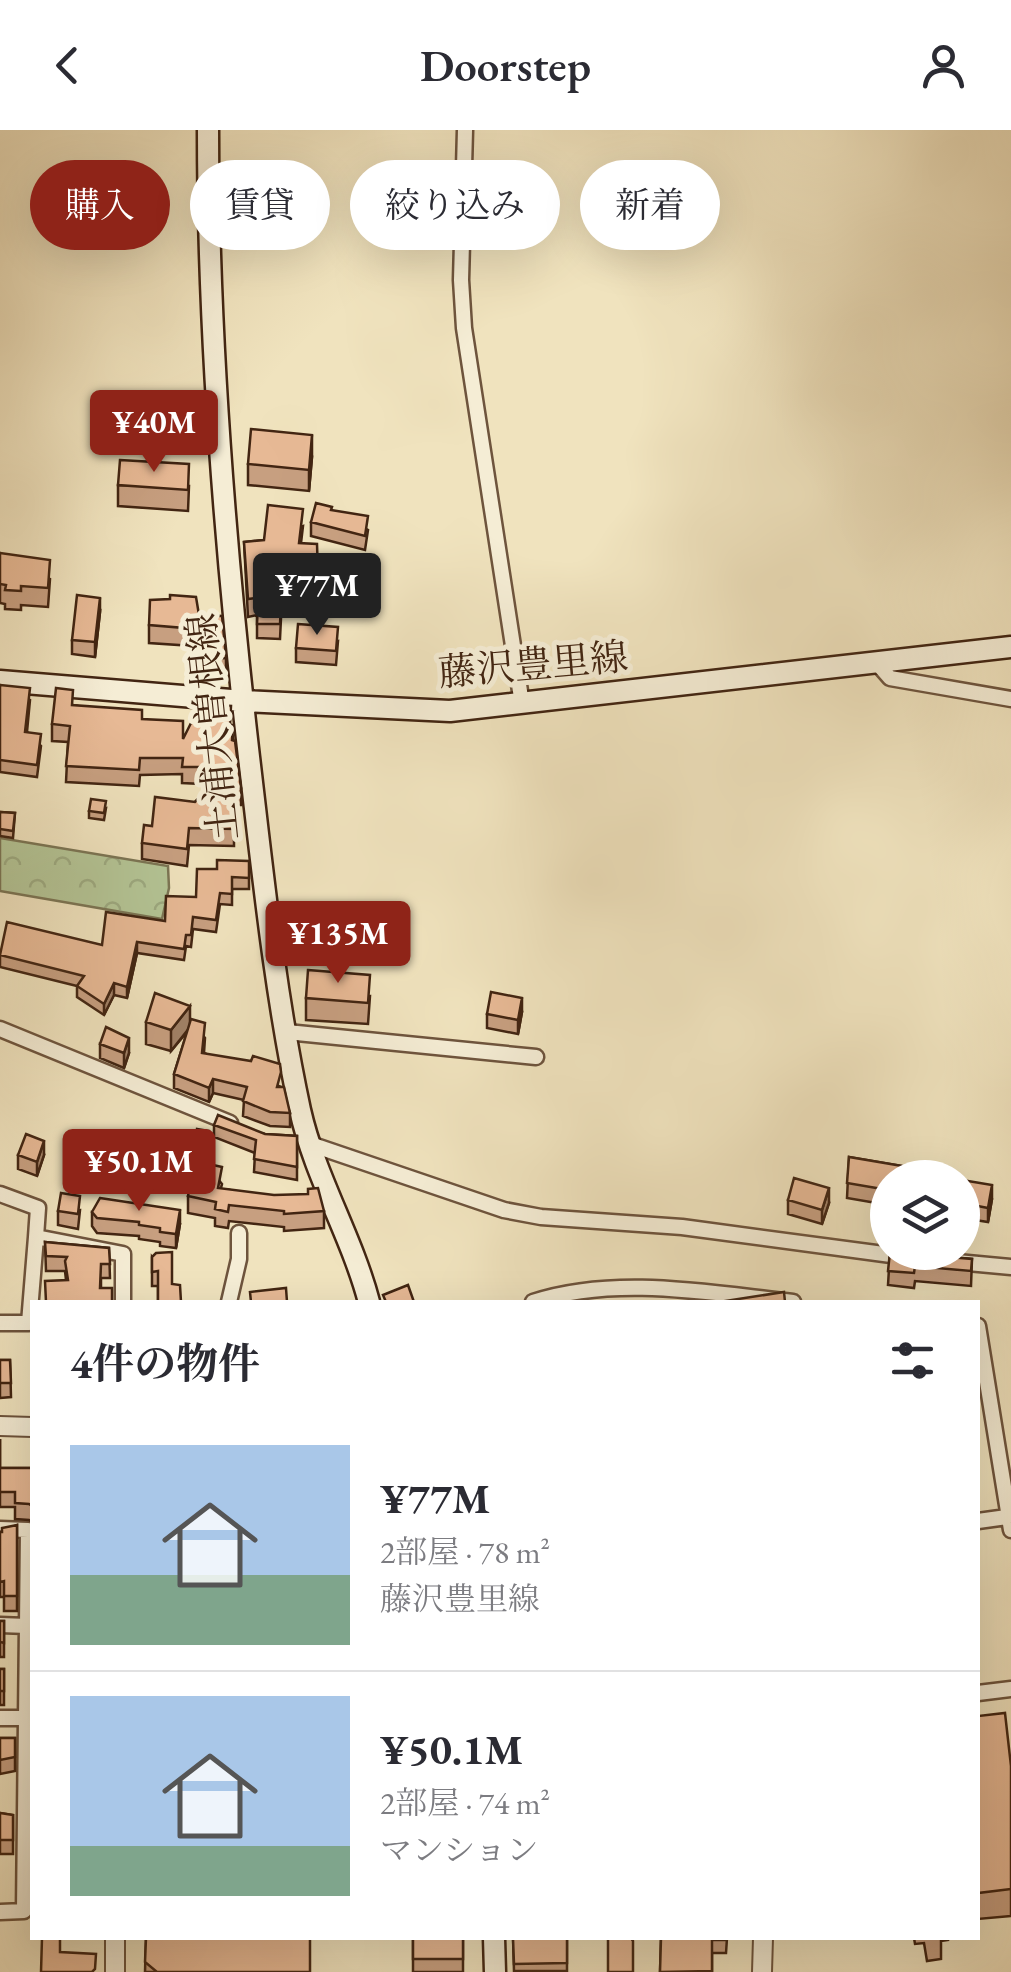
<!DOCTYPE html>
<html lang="ja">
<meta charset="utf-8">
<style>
body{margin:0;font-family:"EB Garamond","Noto Serif JP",serif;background:#f2f2f3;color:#2b2b33;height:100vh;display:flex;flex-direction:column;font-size:38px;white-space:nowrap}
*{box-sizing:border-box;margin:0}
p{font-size:32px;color:#7c7c81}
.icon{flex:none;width:55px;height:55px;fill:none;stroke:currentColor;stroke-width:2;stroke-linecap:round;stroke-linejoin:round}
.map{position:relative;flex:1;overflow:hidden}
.side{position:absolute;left:30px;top:1170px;width:950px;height:640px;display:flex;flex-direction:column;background:#fff;border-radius:0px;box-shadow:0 10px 40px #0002}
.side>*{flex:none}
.top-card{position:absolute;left:30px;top:30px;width:952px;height:90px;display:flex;gap:20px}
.buttons{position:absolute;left:870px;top:1030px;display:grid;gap:20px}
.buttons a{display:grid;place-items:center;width:110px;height:110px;border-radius:50%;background:#fff;box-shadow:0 10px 40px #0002;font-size:50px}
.price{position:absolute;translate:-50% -85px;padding:0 22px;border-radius:10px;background:#8f2418;color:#fff;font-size:32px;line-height:65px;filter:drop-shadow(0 2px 5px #0008)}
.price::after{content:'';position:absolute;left:50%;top:60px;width:30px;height:22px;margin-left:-15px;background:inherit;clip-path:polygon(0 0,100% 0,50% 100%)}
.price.on{background:#222;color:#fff}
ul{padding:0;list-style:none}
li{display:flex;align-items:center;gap:30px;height:250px;padding:0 40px}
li+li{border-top:2px solid #e1e1e2}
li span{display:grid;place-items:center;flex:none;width:280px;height:200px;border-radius:0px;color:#555}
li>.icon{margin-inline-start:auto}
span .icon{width:120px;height:120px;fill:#fffc;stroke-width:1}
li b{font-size:42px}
h2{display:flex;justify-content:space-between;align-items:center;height:120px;padding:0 40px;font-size:42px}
.tag{padding:0 35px;border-radius:45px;background:#fff;box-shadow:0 10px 40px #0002;font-size:35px;line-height:90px}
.tag.on{background:#8f2418;color:#fff}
header{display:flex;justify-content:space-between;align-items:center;height:130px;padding:0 40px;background:#fff;font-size:45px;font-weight:600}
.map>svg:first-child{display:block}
.forest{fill:url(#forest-crowns);stroke:#7b7554;stroke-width:2.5}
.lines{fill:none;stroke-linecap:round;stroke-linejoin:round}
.minor-casing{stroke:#6e543d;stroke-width:19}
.tertiary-casing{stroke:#6e543d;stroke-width:22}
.secondary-casing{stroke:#422512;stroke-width:25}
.minor{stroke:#f5edd5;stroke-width:14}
.tertiary{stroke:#f5edd5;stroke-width:18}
.secondary{stroke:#f5edd5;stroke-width:20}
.wall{fill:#c79f80;stroke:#422512;stroke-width:2.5}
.shaded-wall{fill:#a28268;stroke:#422512;stroke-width:2.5}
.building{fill:#e7b995;stroke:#422512;stroke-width:2.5}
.labels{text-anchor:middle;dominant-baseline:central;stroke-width:10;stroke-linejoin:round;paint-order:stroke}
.street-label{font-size:38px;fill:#422512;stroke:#f5edd5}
</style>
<header><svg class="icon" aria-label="back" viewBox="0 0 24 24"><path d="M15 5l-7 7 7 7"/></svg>Doorstep<svg class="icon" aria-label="person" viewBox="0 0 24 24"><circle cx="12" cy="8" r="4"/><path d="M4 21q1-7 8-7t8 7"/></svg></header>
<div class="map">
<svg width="1011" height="1842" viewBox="0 0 1011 1842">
<defs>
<pattern id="forest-crowns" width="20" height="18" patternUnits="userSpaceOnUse" patternTransform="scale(2.5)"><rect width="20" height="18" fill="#b4c596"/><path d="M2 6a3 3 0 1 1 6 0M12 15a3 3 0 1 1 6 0" fill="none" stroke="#9ca980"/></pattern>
</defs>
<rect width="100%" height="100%" fill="#f0e3be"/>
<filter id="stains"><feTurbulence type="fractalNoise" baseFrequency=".002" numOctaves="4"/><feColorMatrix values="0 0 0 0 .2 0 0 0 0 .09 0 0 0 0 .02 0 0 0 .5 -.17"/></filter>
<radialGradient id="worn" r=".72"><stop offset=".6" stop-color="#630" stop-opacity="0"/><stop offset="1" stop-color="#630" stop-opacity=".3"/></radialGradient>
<path class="forest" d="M0,708L168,736L169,758L162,789L0,761Z"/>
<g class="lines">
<g class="minor-casing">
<path id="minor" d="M465,0L461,150L464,198L522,574
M876,532L890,548L1011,569
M0,899L230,993
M287,902L536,927
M310,1014L504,1080L541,1087L682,1097L906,1127
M0,1064L38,1078L36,1107L123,1124V1172
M957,1132L1011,1137
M229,1172L239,1129V1103
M533,1172C616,1145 709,1163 793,1172
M0,1193H29L36,1107
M978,1196L1011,1400
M978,1391L1007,1387
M0,1399L28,1400L24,1781L0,1782
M0,1495L27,1496
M978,1563L1011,1559
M0,1588H32"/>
</g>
<g class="tertiary-casing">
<path id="tertiary" d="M0,1296L32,1297
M115,1842V1808
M762,1842L763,1808"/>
</g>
<g class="secondary-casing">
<path id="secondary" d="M208,0C208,210 225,419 249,627C263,745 275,864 300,980C315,1047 352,1107 369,1172
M0,551L243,571L450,581L1011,517
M494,1808L495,1842"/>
</g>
<use href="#minor" class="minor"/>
<use href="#tertiary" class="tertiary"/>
<use href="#secondary" class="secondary"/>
</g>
<path class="wall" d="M312,327L309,361L248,355V334Z
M118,355L189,356L188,381L118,376Z
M332,381L368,400L365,420L311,406V392Z
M303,396L301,413L318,445V462L263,461V473L281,488L280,509L257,508V485L248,487L244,412L264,410Z
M0,423L50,449L48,477L21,475V480L5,479V474L0,473Z
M337,452L351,467V475H337Z
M100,482L95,527L72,524V510Z
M199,485L226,528V545L211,547L208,517L149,513V495Z
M338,511L336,535L296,532V518Z
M0,555L30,570L27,602L41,616L37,647L0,642Z
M73,575L142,589L183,608L214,575L231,595L241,658V675H232L234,676V716L189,715L187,736L142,729V713L152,696L195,672L203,664L202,654L182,653V644L140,645L139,656L66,652L68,612L52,611V594Z
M106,678L104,690L89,688V681Z
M0,682L15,683L13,708L0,706Z
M249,731V759H232V775L220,774L216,802L193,799L191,817L186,816L184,830L137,823L127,868L114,865L104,885L77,867V856L0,837V821L102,815L165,791L196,767L217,739Z
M370,866L368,894L306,890V868Z
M522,882L518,904L487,898V884Z
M190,890L205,908L204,923L281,957L290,983V997L270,996L243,986L244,970L213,963L209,972L174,958V944L187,902L171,921L146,914V892Z
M100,914L129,923L124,938L100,928Z
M214,995L265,1004L297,1006V1050L254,1042L255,1023L214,1007Z
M209,1008L205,1033L222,1054L221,1058L324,1081V1098L284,1101V1097L229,1091L228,1098L215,1096V1088L188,1083V1066L193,1043L191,1042V1035Z
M18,1025H44L37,1046L18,1039Z
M849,1027L914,1038V1048H888V1075L847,1068Z
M962,1050L992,1069L988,1092L962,1088Z
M788,1070L829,1073L822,1094L788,1084Z
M80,1080L78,1099L58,1095V1081Z
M92,1082L180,1094L176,1118L160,1116V1112L139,1109V1106L97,1103L92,1096Z
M45,1112L109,1118L110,1148H101V1158L66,1150L65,1141H46Z
M890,1122L972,1129L971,1156L915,1151L914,1158L888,1155Z
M152,1127L172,1154L158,1172V1156H152Z
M0,1230H10L11,1267L0,1268Z
M0,1309V1338H32V1392L29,1390L15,1389V1377H0Z
M17,1395V1481H4V1467H0V1402Z
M0,1491H4V1527H0Z
M0,1539H4V1575H0Z
M978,1586L1011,1636V1786L978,1789Z
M0,1608H15V1641L0,1644Z
M0,1683L13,1685V1724H0Z
M146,1808L310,1842H145Z
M413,1808H463V1842H413Z
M513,1808H567V1841H514Z
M661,1808H727L726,1823H712V1842H660Z
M914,1808H948V1810L941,1811V1829L927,1831L924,1813L915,1814Z"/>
<path class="shaded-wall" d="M312,305V327L309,361V340Z
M100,468V482L95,527V512Z
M137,812V823L127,868V857Z
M114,853V865L104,885V874Z
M522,868V882L518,904V890Z
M190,876V897L171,921V900Z
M129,908V923L124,938V923Z
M213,949V963L209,972V958Z
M44,1011V1025L37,1046V1032Z
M992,1055V1069L988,1092V1078Z
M829,1058V1073L822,1094V1080Z
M180,1080V1094L176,1118V1104Z"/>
<path class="building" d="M251,299L312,305L309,340L248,334Z
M120,330L189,334L188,360L118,355Z
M316,373L332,377L331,380L368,386L365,406L311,392Z
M268,375L303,379L299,413L317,414L318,445L261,443L263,467L248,469L244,412L264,410Z
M0,423L50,430L48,458L21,456V461L5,460L6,455L0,454Z
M337,452H350L351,467L337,468Z
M77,465L100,468L95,512L72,510Z
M170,465L196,467L199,485L222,486L226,528L211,529L208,500L149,495L150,470L170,469Z
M258,473L281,474L280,494H257Z
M298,494L338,497L336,521L296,518Z
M0,555L30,558L25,602L41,604L37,635L0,630Z
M56,558L73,560L72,575L142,580V589L183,591V609L204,567L214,568V575L231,576L230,595H233L232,610L235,611L241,658H210L234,676V699L189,698L187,719L142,713L144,695L152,696L155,667L195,672L203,664L202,637H182L183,628H140L139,640L66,636L70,596L52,594Z
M91,669L106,671L104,683L89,681Z
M0,682L15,683L13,701L0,699Z
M217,730L249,731V748L232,747V764L220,763L216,790L193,787L191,805H186L184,819L137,812L127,857L114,853L104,874L77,856L84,846L0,825L7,792L102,815L106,782L165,791L166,766L196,767L197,739H217Z
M308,840L370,845L368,873L306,868Z
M491,862L522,868L518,890L487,884Z
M155,863L190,876L171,900L146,892Z
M191,889L205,893L202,923L251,931L253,926L280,934L281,942L277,957H284L290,983L270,982L243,971L247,957L213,949L209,958L174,944Z
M106,897L129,908L124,923L100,914Z
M218,985L265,1004L297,1006V1037L254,1029L256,1010L214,995Z
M197,999L209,1001L204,1033L195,1031L194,1036L191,1035Z
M26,1004L44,1011L37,1032L18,1025Z
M849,1027L914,1038L913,1048H888V1060L847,1053Z
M195,1031L222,1037L218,1058L274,1065L308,1064V1059L318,1058L324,1081L284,1084V1081L229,1075L228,1082L215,1079L216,1072L188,1066Z
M794,1048L829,1058L822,1080L788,1070Z
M962,1050L992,1055L988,1078L962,1073Z
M61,1063L80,1066L78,1084L58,1081Z
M100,1068L180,1080L176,1104L160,1102V1098L139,1095V1092L97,1088L92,1082Z
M45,1112L109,1118L110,1134H101L100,1158H112V1172H46L45,1151L68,1150L65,1131L67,1127L46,1126Z
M172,1122V1154L180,1155L181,1172H143H158V1141L152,1142V1127L156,1123Z
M890,1122L972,1129L971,1141L915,1136L914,1143L888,1141Z
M408,1155L414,1172H386L383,1165Z
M286,1158L287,1172H251L250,1162Z
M784,1162L785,1172H719Z
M0,1230H10L11,1253H0Z
M0,1309V1338H32V1376L29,1374L15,1373V1362H0Z
M17,1395V1466H4V1451L0,1452V1402H2V1398Z
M0,1491H4V1513L0,1512Z
M0,1539H4V1561H0Z
M1005,1583L1011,1636V1759L978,1763V1586Z
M0,1608H15V1627L0,1630Z
M0,1683L13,1685V1710H0Z
M42,1808H60V1822L96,1824L95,1839L92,1842H41Z
M146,1808H310V1842H157L145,1832Z
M413,1808H463V1829H413Z
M513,1808H567V1833L514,1834Z
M608,1808H631L633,1811V1842H608Z
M661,1808H726V1810H712V1841L660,1842Z"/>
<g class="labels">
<g class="street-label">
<text transform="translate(533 534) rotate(-5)">藤沢豊里線</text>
<text transform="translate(212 597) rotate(-96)">土浦大曽根線</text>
</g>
</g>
<rect width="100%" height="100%" filter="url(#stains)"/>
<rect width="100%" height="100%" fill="url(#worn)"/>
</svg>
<div class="buttons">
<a><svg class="icon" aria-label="layers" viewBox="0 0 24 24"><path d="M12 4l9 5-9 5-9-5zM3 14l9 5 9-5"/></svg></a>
</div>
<b class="price" style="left:154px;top:345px">¥40M</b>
<b class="price on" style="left:317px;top:508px">¥77M</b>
<b class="price" style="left:338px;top:856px">¥135M</b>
<b class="price" style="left:139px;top:1084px">¥50.1M</b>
<div class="top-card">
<a class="tag on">購入</a>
<a class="tag">賃貸</a>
<a class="tag">絞り込み</a>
<a class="tag">新着</a>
</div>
<section class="side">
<h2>4件の物件<svg class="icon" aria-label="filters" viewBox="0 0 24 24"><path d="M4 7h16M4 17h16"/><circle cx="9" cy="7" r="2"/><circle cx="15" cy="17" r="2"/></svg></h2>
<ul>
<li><span style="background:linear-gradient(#a9c7e8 65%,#7fa58c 0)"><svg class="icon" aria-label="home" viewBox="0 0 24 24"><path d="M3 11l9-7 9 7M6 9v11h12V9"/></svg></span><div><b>¥77M</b><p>2部屋 · 78 m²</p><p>藤沢豊里線</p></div></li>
<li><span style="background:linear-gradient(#a9c7e8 75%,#7fa58c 0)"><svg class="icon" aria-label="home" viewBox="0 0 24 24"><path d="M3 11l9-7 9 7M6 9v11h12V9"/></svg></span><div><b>¥50.1M</b><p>2部屋 · 74 m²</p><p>マンション</p></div></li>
</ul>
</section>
</div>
